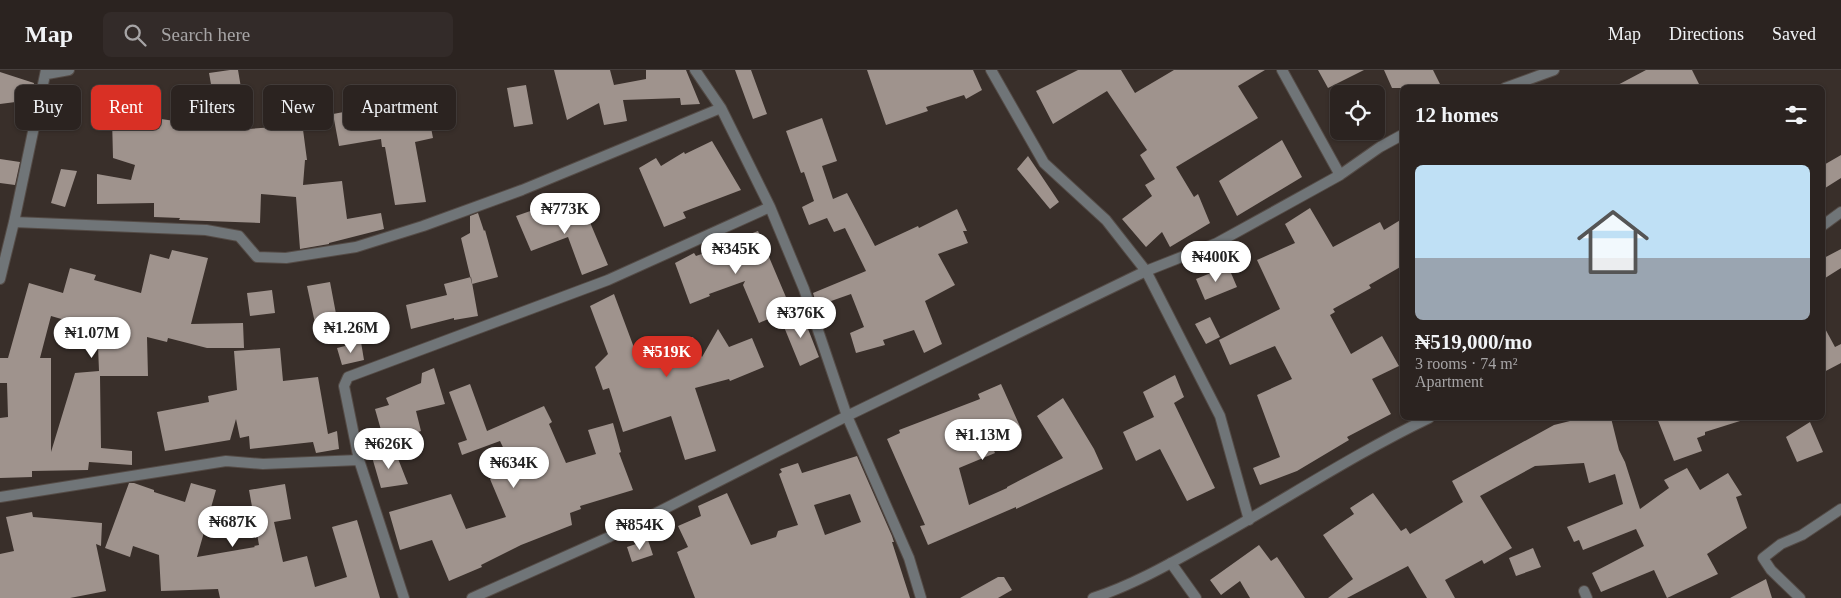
<!DOCTYPE html>
<meta charset="utf-8">
<style>
body{margin:0;font-family:Georgia,serif;background:#332b29;color:#f1f3f6;height:100vh;display:flex;flex-direction:column;font-size:19px;white-space:nowrap}
*{box-sizing:border-box;margin:0}
p{font-size:16px;color:#a6a4a5}
.icon{flex:none;width:28px;height:28px;fill:none;stroke:currentColor;stroke-width:2;stroke-linecap:round;stroke-linejoin:round}
.map{position:relative;flex:1;overflow:hidden}
.details{position:absolute;left:1400px;top:15px;width:425px;height:335px;display:flex;flex-direction:column;background:#2b2320;border-radius:8px;box-shadow:0 1px 4px #0004,0 0 0 1px #47403e}
.details>*{flex:none}
.banner{position:absolute;left:15px;top:15px;width:475px;height:45px;display:flex;gap:10px}
.tools{position:absolute;left:1330px;top:15px;display:grid;gap:10px}
.tools a{display:grid;place-items:center;width:55px;height:55px;border-radius:8px;background:#2b2320;box-shadow:0 1px 4px #0004,0 0 0 1px #47403e;font-size:25px}
.price{position:absolute;translate:-50% -42px;padding:0 11px;border-radius:18px;background:#fff;color:#222;font-size:16px;line-height:32px;filter:drop-shadow(0 1px 2px #0008)}
.price::after{content:'';position:absolute;left:50%;top:30px;width:15px;height:11px;margin-left:-8px;background:inherit;clip-path:polygon(0 0,100% 0,50% 100%)}
.price.selected{background:#d93025;color:#fff}
ul{padding:0;list-style:none}
li{display:grid;align-content:center;gap:10px;height:265px;padding:0 15px}
li span{display:grid;place-items:center;height:155px;border-radius:8px;color:#555}
li>.icon{margin-inline-start:auto}
span .icon{width:90px;height:90px;fill:#fffc;stroke-width:1}
li b{font-size:21px}
h2{display:flex;justify-content:space-between;align-items:center;height:60px;padding:0 15px;font-size:21px}
.chip{padding:0 18px;border-radius:8px;background:#2b2320;box-shadow:0 1px 4px #0004,0 0 0 1px #47403e;font-size:18px;line-height:45px}
.chip.selected{background:#d93025;color:#fff}
header{display:flex;align-items:center;gap:30px;box-sizing:border-box;height:70px;padding:0 25px;background:#2b2320;border-bottom:1px solid #47403e}
header strong{font-size:24px}
nav{display:flex;gap:28px;margin-inline-start:auto;font-size:18px}
.search{width:350px;height:45px;background:#332b29;display:flex;align-items:center;gap:12px;box-sizing:border-box;padding:0 18px;border-radius:8px;color:#a6a4a5;font-size:19px}
.map>svg:first-child{display:block}
.building{fill:#9f938d;fill-rule:evenodd}
.lines{fill:none;stroke-linecap:round;stroke-linejoin:round}
.minor-casing{stroke:#544b46;stroke-width:12}
.tertiary-casing{stroke:#544b46;stroke-width:12}
.minor{stroke:#707578;stroke-width:10}
.tertiary{stroke:#707578;stroke-width:10}
</style>
<header>
<strong>Map</strong>
<div class="search"><svg class="icon" aria-label="search" viewBox="0 0 24 24"><circle cx="10" cy="10" r="6"/><path d="M15 15l6 6"/></svg>Search here</div>
<nav><a>Map</a><a>Directions</a><a>Saved</a></nav>
</header>
<div class="map">
<svg width="1841" height="528" viewBox="0 0 1841 528">
<rect width="100%" height="100%" fill="#392f2a"/>
<path class="building" d="M230,0H238L248,59L288,56L284,34L317,28L320,48L302,52L307,90H305L303,115L342,111L347,149L381,143L384,159L329,173V174L300,179L296,127L261,124L260,153L179,150L180,148L154,147V133L97,134V104L131,110L135,95L113,88L112,48L147,47L182,52V49L217,48L209,3Z
M554,0H610L614,15L646,9V0H686L700,34L681,35L680,28L623,30L627,51L604,55L599,33L567,50Z
M735,0H751L767,44L753,49Z
M867,0H973L982,20L966,29L964,25L926,37L928,41L886,55Z
M1078,0H1121L1135,23L1174,0H1265L1238,16L1258,48L1176,97L1194,127L1198,124L1210,153L1170,177L1162,162L1146,177L1122,149L1152,126L1145,115L1155,109L1140,85L1147,80L1107,21L1053,54L1036,21Z
M1318,0H1364L1328,18Z
M1384,0H1433L1442,18H1392Z
M1646,0H1692L1701,18H1612Z
M0,2L34,13L31,30L0,34Z
M526,15L533,54L514,57L507,18Z
M376,36L378,46L427,37L433,68L415,72L426,132L395,135L385,77H382L381,69L339,76L333,44Z
M822,48L837,91L822,96L833,129L847,123L875,176L918,156L919,158L957,139L967,161H963L968,173L938,184L955,215L925,231L942,274L924,283L914,260L883,270L885,275L856,283L850,263L864,257L851,224L817,236L813,223L866,201L845,158L834,162L827,148L809,155L802,137L814,131L804,102L801,103L786,61Z
M1282,70L1302,107L1237,146L1219,111Z
M712,71L741,120L683,142L686,148L664,157L639,98L656,88L661,96L684,82L685,84Z
M1841,85V108L1822,120V96Z
M1028,86L1059,132L1050,139L1017,99Z
M0,89L20,92L15,115L0,113Z
M61,99L77,101L65,137L51,133Z
M581,131L608,195L582,205L568,167L531,181L516,146L539,138L545,152Z
M1310,138L1333,177L1380,152L1384,160L1402,149V196L1369,215L1371,218L1333,239L1335,242L1330,245L1351,284L1382,266L1399,296L1372,309L1391,344L1347,367L1349,370L1297,401L1260,415L1253,398L1280,387L1257,325L1292,309L1275,276L1230,295L1219,270L1280,239L1257,190L1295,173L1285,154Z
M478,143L484,161L485,160L498,207L472,214L461,168L470,163V146Z
M758,161L791,239L759,253L743,215L745,211L709,224L710,226L690,234L675,193L694,183L696,186L727,175L726,173Z
M1841,179V198L1822,210V189Z
M172,180L208,188L191,254L243,253L244,278H207L168,268L167,272L147,267L148,306H100L101,378L132,381V395L89,392L88,400L32,401V407L0,408V348L8,347L7,313H0V288H8L29,213L63,223L70,198L96,205L94,210L141,223L150,184L169,189ZM51,246L89,257L84,272L98,276L99,301L75,303L51,382V288H40Z
M1228,196L1237,217L1205,230L1196,209Z
M471,207L478,246L454,250V248L411,259L406,235L447,225L444,214Z
M330,212L337,249L315,253L307,216Z
M272,220L275,243L250,246L247,223Z
M614,224L639,291L671,278L670,276L693,267L702,287L718,259L729,277L752,268L764,297L730,311L729,309L695,318L716,381L685,390L671,346L623,362L609,318L603,320L595,297L608,284L590,236Z
M801,241L819,287L800,296L782,252Z
M1210,247L1220,267L1206,274L1195,254Z
M1822,253L1835,277L1841,274V293L1822,303Z
M361,272L364,290L342,295L337,278Z
M280,278L283,311L318,307L328,364L337,361L339,379L316,383L313,372L250,379L249,366L240,368L236,349L230,370L165,381L157,342L209,332L208,326L237,320L234,281Z
M434,298L445,334L416,341L421,361L385,374L375,339L389,335L386,328L421,313L422,303Z
M1175,305L1184,327L1174,333L1215,418L1187,431L1160,379L1136,391L1123,362L1154,347L1143,322Z
M470,314L487,361L544,336L552,352L549,354L566,393L596,384L588,360L613,353L621,382L619,383L633,420L580,436L581,439L570,443L572,455L521,475L481,495L482,497L449,511L432,470L400,480L389,442L451,424L466,459L506,447L490,409L513,398L500,371L462,385L458,373L467,370L449,322Z
M1001,314L1022,361L992,376L995,383L959,398L969,435L1007,418V417L1063,388L1037,346L1063,328L1094,379L1103,399L1016,439V437L928,475L920,456L925,455L887,369L900,363L899,360L980,329L978,324Z
M1582,348H1611L1619,380L1625,392L1640,439L1669,418L1664,410L1687,398L1700,420L1728,403L1742,425L1736,427L1747,458L1707,484L1718,504L1667,528L1654,500L1601,522L1592,503L1644,476L1636,459L1583,480L1579,470L1574,472L1567,457L1623,434L1615,404L1589,413L1584,393L1535,396L1480,426L1512,478L1484,494L1482,490L1445,510L1455,528H1427L1408,496L1347,528H1328L1353,509L1323,465L1354,444L1350,438L1373,423L1401,461L1406,458L1410,464L1463,432L1452,411L1554,355Z
M1657,348H1740V351L1705,362V365L1697,368L1702,381L1674,391Z
M1810,352L1823,382L1797,392L1786,367Z
M395,381L408,414L381,418L372,387Z
M857,386L892,466L894,472H892L910,528H695L677,482L688,477L678,456L701,446L698,436L727,423L751,475L776,467L778,461L798,455L779,404L782,402L780,399L798,393L802,403ZM850,424L861,452L825,465L814,435Z
M129,413H134L154,420V422L185,432L191,413L216,420L197,487L255,477L254,476L259,475L249,420L285,414L291,449L274,452L283,492L307,486L315,517L347,507L332,457L357,450L380,528H220L218,519L161,521L159,485L133,476L130,487L105,478Z
M32,442L33,447L102,453L101,476L96,474L106,521L70,528H0V484L14,481L6,447Z
M648,470L653,485L632,492L627,477Z
M1259,475L1271,491L1277,487L1305,528H1250L1240,511L1221,525L1210,510Z
M1533,478L1541,497L1516,506L1509,488Z
M998,507H1004L1012,520L998,528H960Z
M1766,509L1772,528H1730Z"/>
<g class="lines">
<g class="minor-casing">
<path id="minor" d="M695,0L721,38L770,137L804,219L847,346L909,488L921,528
M991,0L1044,93L1106,150L1146,201L1220,346L1249,450
M1282,0L1340,105
M47,4L69,0
M1505,18L1554,0
M14,152L206,160L239,166L257,187L286,188L356,177L423,156L522,120L721,38
M0,209L14,152L46,0
M0,427L226,391L263,394L359,390
M1171,493L1196,528
M1584,521L1587,528
M404,528L359,390L344,316L348,307L608,210L770,137
M472,528L609,467L847,346L1146,201L1217,173L1340,105L1380,77L1402,65
M1800,528L1771,500L1763,488L1781,474L1802,465L1841,439"/>
</g>
<g class="tertiary-casing">
<path id="tertiary" d="M1822,156L1841,142
M1093,528C1130,516 1166,496 1200,477C1277,435 1350,386 1429,348"/>
</g>
<use href="#minor" class="minor"/>
<use href="#tertiary" class="tertiary"/>
</g>
</svg>
<div class="tools">
<a><svg class="icon" aria-label="locate" viewBox="0 0 24 24"><circle cx="12" cy="12" r="6"/><path d="M12 2v4M12 18v4M2 12h4M18 12h4"/></svg></a>
</div>
<b class="price" style="left:565px;top:165px">₦773K</b>
<b class="price" style="left:736px;top:205px">₦345K</b>
<b class="price" style="left:1216px;top:213px">₦400K</b>
<b class="price" style="left:801px;top:269px">₦376K</b>
<b class="price" style="left:351px;top:284px">₦1.26M</b>
<b class="price" style="left:92px;top:289px">₦1.07M</b>
<b class="price selected" style="left:667px;top:308px">₦519K</b>
<b class="price" style="left:983px;top:391px">₦1.13M</b>
<b class="price" style="left:389px;top:400px">₦626K</b>
<b class="price" style="left:514px;top:419px">₦634K</b>
<b class="price" style="left:233px;top:478px">₦687K</b>
<b class="price" style="left:640px;top:481px">₦854K</b>
<div class="banner">
<a class="chip">Buy</a>
<a class="chip selected">Rent</a>
<a class="chip">Filters</a>
<a class="chip">New</a>
<a class="chip">Apartment</a>
</div>
<section class="details">
<h2>12 homes<svg class="icon" aria-label="filters" viewBox="0 0 24 24"><path d="M4 7h16M4 17h16"/><circle cx="9" cy="7" r="2"/><circle cx="15" cy="17" r="2"/></svg></h2>
<ul>
<li><span style="background:linear-gradient(#bfe0f5 60%,#9aa5b1 0)"><svg class="icon" aria-label="home" viewBox="0 0 24 24"><path d="M3 11l9-7 9 7M6 9v11h12V9"/></svg></span><div><b>₦519,000/mo</b><p>3 rooms · 74 m²</p><p>Apartment</p></div></li>
</ul>
</section>
</div>
